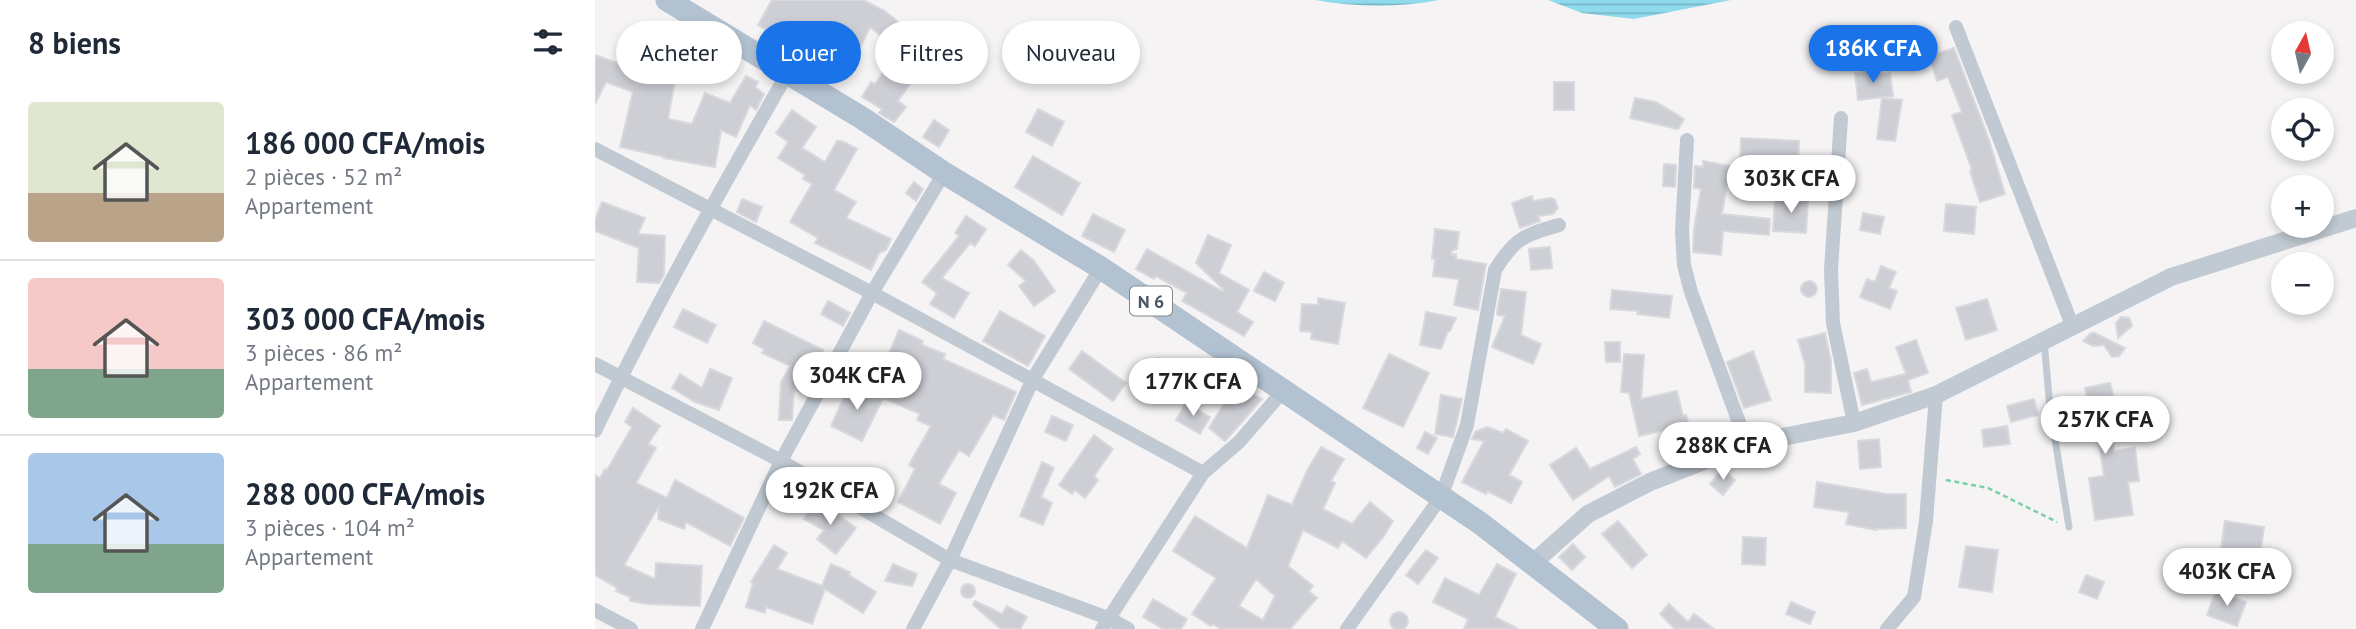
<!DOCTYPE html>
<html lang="fr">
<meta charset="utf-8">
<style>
body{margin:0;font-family:"PT Sans",sans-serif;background:#f2f2f3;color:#1f2937;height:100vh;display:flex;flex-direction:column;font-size:26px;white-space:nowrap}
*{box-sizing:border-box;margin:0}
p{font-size:23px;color:#747a83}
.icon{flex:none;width:38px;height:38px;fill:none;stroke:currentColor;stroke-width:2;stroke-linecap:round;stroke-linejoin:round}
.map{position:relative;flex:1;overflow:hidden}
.panel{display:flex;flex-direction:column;background:#fff;width:595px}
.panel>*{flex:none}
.hud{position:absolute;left:21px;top:21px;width:665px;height:63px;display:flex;gap:14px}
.needle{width:46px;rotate:8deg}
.controls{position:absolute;left:1676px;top:21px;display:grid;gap:14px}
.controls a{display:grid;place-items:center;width:63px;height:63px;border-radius:50%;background:#fff;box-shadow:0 4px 10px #0003;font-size:35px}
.price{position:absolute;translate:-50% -60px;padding:0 16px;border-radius:24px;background:#fff;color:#222;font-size:23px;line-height:46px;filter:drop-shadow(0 2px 4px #0008)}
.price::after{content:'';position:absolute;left:50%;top:42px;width:21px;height:16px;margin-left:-10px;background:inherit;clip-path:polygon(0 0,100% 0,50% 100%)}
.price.active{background:#1a73e8;color:#fff}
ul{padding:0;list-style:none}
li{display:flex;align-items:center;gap:21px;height:175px;padding:0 28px}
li+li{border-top:2px solid #e0e1e3}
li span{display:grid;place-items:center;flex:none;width:196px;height:140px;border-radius:7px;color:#555}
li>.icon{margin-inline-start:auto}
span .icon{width:84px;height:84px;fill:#fffc;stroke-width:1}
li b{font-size:30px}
h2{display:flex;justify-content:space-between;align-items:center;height:84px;padding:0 28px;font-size:30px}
.pill{padding:0 24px;border-radius:32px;background:#fff;box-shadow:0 4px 10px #0003;font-size:24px;line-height:63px}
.pill.active{background:#1a73e8;color:#fff}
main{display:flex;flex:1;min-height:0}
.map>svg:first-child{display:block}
.water{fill:url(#water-rules)}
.building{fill:#cdcfd5;stroke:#d7d9de;stroke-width:2;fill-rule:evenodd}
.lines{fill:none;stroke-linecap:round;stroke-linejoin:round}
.path{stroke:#7ad0a6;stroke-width:2.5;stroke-dasharray:5 3.5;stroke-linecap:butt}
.service{stroke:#c1cad2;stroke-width:7}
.minor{stroke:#c1cad2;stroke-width:14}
.tertiary{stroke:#c1cad2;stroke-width:18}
.primary{stroke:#b3c2d1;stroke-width:23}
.labels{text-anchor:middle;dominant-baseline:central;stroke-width:5;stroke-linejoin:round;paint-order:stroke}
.shield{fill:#fff;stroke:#808990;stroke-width:2}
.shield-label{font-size:18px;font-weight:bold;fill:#4a5661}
</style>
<main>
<section class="panel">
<h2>8 biens<svg class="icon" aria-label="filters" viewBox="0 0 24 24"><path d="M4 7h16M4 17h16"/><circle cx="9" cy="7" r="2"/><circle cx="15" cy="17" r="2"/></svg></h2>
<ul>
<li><span style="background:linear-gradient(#dfe7d0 65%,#b9a48a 0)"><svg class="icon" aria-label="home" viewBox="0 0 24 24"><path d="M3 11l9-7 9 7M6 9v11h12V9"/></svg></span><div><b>186 000 CFA/mois</b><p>2 pièces · 52 m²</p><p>Appartement</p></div></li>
<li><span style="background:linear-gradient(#f6c9c9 65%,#7fa58c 0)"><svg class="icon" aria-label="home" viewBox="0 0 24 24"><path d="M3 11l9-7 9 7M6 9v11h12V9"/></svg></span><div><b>303 000 CFA/mois</b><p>3 pièces · 86 m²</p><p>Appartement</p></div></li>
<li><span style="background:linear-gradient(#a9c7e8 65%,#7fa58c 0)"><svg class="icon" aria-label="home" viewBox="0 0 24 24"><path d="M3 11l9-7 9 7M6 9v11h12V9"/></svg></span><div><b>288 000 CFA/mois</b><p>3 pièces · 104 m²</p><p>Appartement</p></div></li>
</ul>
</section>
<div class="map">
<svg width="1761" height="629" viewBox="0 0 1761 629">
<defs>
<pattern id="water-rules" width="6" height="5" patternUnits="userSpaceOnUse" patternTransform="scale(1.75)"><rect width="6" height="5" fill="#90daee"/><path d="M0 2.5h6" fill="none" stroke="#78b4c4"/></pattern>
</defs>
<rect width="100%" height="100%" fill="#f5f3f3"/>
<path class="water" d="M720,0H844C803,8 761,7 720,0Z
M953,0H1136L1039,19L987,13Z"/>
<path class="building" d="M177,0H268L290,11L308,26L294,42L275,27L266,46L220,23L204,52L191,45L193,42L163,25Z
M340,29L352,36L337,60L326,52Z
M310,41L333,58L303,101L311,107L299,122L284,113L287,109L267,97L276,82L280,84Z
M1359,48L1394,140L1410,194L1385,202L1375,171L1377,170L1357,115L1367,112L1353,77L1342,81L1334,56Z
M0,55L55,75L80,80L73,119L97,124L110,93L135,103L151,76L163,82L160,87L169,94L161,110L155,105L141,137L126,130L120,167L69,158L70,157L25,147L38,92L11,82L0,104Z
M1279,71V75L1295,73L1298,96L1263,100L1260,73Z
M959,82H979V110H959Z
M1040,98L1061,102L1089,119L1083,129L1035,118Z
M1287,98L1307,100L1300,141L1282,139Z
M443,109L469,122L457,146L431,132Z
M197,110L221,127L207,148L230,162L242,141H247L262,149L239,190L261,202L251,218L296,239L291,250L284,253L276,270L220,243L223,238L195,222L217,184L208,179L210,175L183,158L193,142L181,133Z
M339,120L354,130L344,147L328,137Z
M1146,138L1204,141L1203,169L1185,168L1183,190L1166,188L1167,175L1145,174Z
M438,156L485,183L467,215L420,187Z
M1108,161L1135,166L1127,214L1175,219L1174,235L1128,231L1126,255L1098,252L1099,229L1106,189L1099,188L1100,166L1108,167Z
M1069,164L1081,165L1080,187L1068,186Z
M319,182L328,189L321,201L311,193Z
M937,196L938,201L956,198L960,200L963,208L958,214L943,216L945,221L925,228L917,203Z
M1180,197L1213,199L1211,233L1178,231Z
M147,199L167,207L161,222L142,212Z
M7,202L50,218L43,234L70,236L69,275L64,283L42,282L44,248L0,231V220Z
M1351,204L1381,207L1379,234L1349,231Z
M1268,213L1289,217L1285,234L1265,230Z
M498,214L530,230L519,252L487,236Z
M371,216L391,229L380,246L375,243L347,278L374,293L359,318L335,304L342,293L327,282L364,236L360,233Z
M840,229L864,232L862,249L856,251L857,255L861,254V259L891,264L883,310L859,305L864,279L838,276L840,259H837Z
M613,235L636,245L624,273L654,290L642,312L658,322L649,336L587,301L592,293L561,276L559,279L541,269L552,249L627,291L629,290L601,263Z
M955,247L957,268L936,270L934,249Z
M426,250L439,261L460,291L439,306L424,286L431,281L413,265Z
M1286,266L1301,272L1294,288L1302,291L1295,309L1265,297L1272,279L1280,282Z
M669,272L689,283L680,301L659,291Z
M1206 289a8 8 0 1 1 16 0a8 8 0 1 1-16 0Z
M906,289L931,292L926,335L946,344L938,364L897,347L910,316L903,315L902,313Z
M1017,290L1077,296L1074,318L1042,314L1043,311L1015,309Z
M723,298L750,303L743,344L716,339L717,332L705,331L707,304L723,305Z
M1392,299L1402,330L1371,340L1361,308Z
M233,301L255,313L248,326L226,314Z
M88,309L121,325L112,343L79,327Z
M405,311L450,336L433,366L388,341Z
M831,312L861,318L855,331H853L846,349L825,345Z
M1526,317L1534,318L1537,326L1523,338L1521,323Z
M169,321L228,350L220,365L223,366L217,378L219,380L211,395L199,389L197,420H184L186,382L195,366L167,353L169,349L158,343Z
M304,330L328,341L327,345L350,354L348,359L421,392L409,420L398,415L374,456L364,450L344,484L361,493L345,524L303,502L320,469L314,465L336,426L322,420L325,414L277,393Z
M1230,333L1236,361V393L1210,392V364L1203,340Z
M1496,333H1500L1530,348L1524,356L1517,357L1509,345L1498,346L1488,341Z
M1321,340L1333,373L1313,380L1316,392L1267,405L1259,373L1272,369L1276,382L1311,374L1301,347Z
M1010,342H1025V362H1011Z
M487,351L531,383L518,401L474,369Z
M1158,351L1176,400L1149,408L1132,362Z
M794,354L834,373L808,427L768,408Z
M1029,354L1049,355L1046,399L1082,391L1088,416L1091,415L1098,440L1075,447L1070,430L1044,436L1034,393L1026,392Z
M564,358L599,374L586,401L551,384Z
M115,369L137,378L124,410L100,402L77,388L85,374L107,388Z
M1515,383L1520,403L1511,405L1519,451L1540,448L1544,481L1533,482L1538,515L1500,520L1494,478L1509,476L1503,436L1495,437L1493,431L1468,436L1463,418L1495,411L1490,388Z
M255,384L288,398L267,441L236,426Z
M641,384L667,399L630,441L614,428Z
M846,395L867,399L858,437L840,434Z
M1439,399L1443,415L1416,422L1412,406Z
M591,403L615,417L605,434L581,420Z
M38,408L65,426L53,444L61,448L41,483L72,498L80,480L149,518L135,546L91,522L89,529L63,519L64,506L29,565L60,579L61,563L107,566L105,606L52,604L35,601V597L21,591L22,588L0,575V475L5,478L10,469L12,470L37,427L30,422Z
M457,416L478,425L471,441L450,432Z
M1412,426L1415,444L1389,447L1387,430Z
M892,427L908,433L911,429L933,441L914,475L927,482L916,503L892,491L891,494L867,482L889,441L877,439L880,432Z
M830,432L842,438L833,454L822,448Z
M499,435L518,449L499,476L503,480L490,498L480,490L477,494L464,485Z
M1284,439L1286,467L1265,469L1263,441Z
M726,447L749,459L736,481L740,483L728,509L757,524L775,502L798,521L789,536L771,558L747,541L743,548L708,530L693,566L718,586L714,591L722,598L695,629H626L618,624L616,626L597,614L621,578L578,551L600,516L652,548L673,495L697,505L712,471ZM661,579L680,596L668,620L644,606Z
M1041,447L1045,454L1038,459L1046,474L1020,487L1014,476L978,500L955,465L981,448L995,469Z
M447,462L459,468L446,497L457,503L448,525L425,516Z
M1127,470L1140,480L1128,495L1115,484Z
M1222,482L1291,494H1311V528L1281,529V530L1251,524L1254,512L1219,507Z
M218,502L241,513L261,528L241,554L222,539L229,530L209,519Z
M1023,521L1052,555L1037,568L1007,534Z
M1630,521L1669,527L1665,555L1626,549Z
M1148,537L1171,538L1170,565L1147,564Z
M978,544L990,557L977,570L964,557Z
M179,545L192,553L182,569L227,586L236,564L255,572L254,575L281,592L268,613L230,589L217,624L171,607L170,613L151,607L158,583L156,582Z
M1371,546L1403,550L1397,592L1364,587Z
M831,550L843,558L823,584L811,575Z
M298,564L322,574L317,586L290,581Z
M902,564L921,574L900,617L923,629H869L873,619L838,602L850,578L884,595Z
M1491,575L1509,582L1502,599L1484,592Z
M366 591a7 7 0 1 1 14 0a7 7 0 1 1-14 0Z
M1621,591L1651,602L1642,626L1612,615Z
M558,599L592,619L586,629H568L548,617Z
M380,601L407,614L412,606L432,617L425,629H406L378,605Z
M1196,602L1220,612L1215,624L1191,614Z
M1074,604L1093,622L1099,614L1119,629H1080L1065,614Z
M795 621a9 9 0 1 1 18 0a9 9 0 1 1-18 0Z"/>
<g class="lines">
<path class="path" d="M1351,480L1393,488L1462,522"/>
<path class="service" d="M1449,341L1455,408L1474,527"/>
<path class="minor" d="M1361,27L1477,325
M1246,118L1236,270L1238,323L1259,423
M1092,140L1087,231L1089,265L1096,292L1152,444
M0,149L277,293L608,473
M0,364L186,461L355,560L513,618L533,629
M0,431C58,309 125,191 192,74
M0,610L36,629
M107,629L186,461L277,293L349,173
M318,629L355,560L438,379L506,268
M507,629L608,473L644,442L689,390
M752,629L846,497L872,425L900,270C920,238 929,235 964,225
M1292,629L1319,597L1331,521L1341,395"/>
<path class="tertiary" d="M938,563L993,514L1055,482L1152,444L1259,423L1341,395L1576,277L1761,218"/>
<path class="primary" d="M72,0L267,118L349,173L506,268L885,523L1022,629"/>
</g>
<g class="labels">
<rect class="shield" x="535" y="286.5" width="42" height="29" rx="5"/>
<g class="shield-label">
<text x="556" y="301">N 6</text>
</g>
</g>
</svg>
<div class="controls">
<a><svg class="needle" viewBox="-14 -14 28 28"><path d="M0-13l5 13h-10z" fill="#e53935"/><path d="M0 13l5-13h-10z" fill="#747a83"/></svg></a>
<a><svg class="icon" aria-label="locate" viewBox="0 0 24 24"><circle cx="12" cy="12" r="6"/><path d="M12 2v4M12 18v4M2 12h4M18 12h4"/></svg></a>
<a>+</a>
<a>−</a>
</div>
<b class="price active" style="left:1278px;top:85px">186K CFA</b>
<b class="price" style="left:1196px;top:215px">303K CFA</b>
<b class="price" style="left:262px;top:412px">304K CFA</b>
<b class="price" style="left:598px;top:418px">177K CFA</b>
<b class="price" style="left:1510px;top:456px">257K CFA</b>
<b class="price" style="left:1128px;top:482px">288K CFA</b>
<b class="price" style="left:235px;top:527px">192K CFA</b>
<b class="price" style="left:1632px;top:608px">403K CFA</b>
<div class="hud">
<a class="pill">Acheter</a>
<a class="pill active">Louer</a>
<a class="pill">Filtres</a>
<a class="pill">Nouveau</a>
</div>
</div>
</main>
